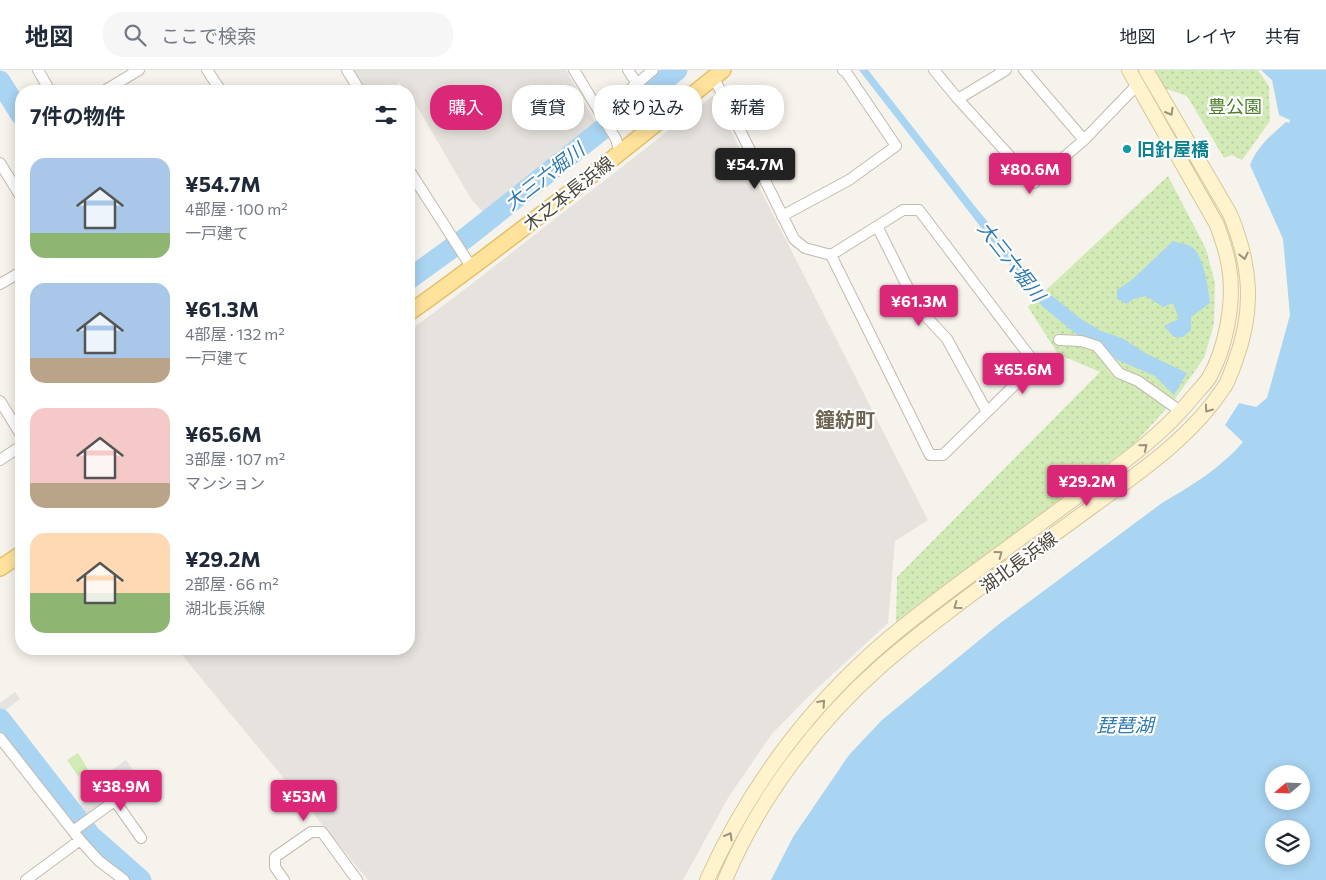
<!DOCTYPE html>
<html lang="ja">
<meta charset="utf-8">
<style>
body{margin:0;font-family:Commissioner,"Noto Sans JP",sans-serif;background:#f6f6f7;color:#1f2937;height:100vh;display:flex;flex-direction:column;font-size:19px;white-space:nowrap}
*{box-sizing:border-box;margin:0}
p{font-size:16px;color:#747a83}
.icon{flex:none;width:28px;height:28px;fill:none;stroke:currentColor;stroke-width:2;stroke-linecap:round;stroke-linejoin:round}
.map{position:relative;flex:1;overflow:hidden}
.details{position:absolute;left:15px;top:15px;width:400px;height:570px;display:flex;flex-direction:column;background:#fff;border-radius:20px;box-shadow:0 2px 12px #0003}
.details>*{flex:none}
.guide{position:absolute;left:430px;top:15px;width:475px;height:45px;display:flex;gap:10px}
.needle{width:32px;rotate:251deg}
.tools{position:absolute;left:1265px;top:695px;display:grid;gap:10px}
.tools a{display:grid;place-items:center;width:45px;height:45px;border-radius:50%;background:#fff;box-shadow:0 2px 12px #0003;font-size:25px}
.price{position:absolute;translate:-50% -42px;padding:0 11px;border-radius:5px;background:#db2777;color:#fff;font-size:16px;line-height:32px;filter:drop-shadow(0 1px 2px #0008)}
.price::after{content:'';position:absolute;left:50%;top:30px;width:15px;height:11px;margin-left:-8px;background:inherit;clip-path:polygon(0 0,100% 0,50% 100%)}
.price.current{background:#222;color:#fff}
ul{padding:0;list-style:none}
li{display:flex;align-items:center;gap:15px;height:125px;padding:0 15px}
li span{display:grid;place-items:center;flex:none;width:140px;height:100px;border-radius:15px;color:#555}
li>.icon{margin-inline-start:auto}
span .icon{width:60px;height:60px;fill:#fffc;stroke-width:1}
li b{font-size:21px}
h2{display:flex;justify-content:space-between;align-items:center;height:60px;padding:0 15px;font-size:21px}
.chip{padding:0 18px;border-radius:20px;background:#fff;box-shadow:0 2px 12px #0003;font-size:18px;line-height:45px}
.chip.current{background:#db2777;color:#fff}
header{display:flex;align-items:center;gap:30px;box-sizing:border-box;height:70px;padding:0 25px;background:#fff;border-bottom:1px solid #e0e1e3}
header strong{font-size:24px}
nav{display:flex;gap:28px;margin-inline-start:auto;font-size:18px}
.search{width:350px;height:45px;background:#f6f6f7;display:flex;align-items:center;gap:12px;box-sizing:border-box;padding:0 18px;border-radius:20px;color:#747a83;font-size:19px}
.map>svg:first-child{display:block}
.industrial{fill:#e6e2dd}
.green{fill:#d2eab5}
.park{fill:url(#park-dots)}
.parking{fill:#e5e3e0}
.water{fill:#a9d4f2;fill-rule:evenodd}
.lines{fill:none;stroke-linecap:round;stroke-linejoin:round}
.river{stroke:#a9d4f2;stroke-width:21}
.minor-casing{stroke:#c2bbae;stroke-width:12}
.secondary-casing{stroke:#d6c79b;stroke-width:16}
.primary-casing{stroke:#e6c16a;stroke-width:18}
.minor{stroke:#fff;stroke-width:10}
.secondary{stroke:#fff3cd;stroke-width:14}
.primary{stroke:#ffe39c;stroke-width:15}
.oneway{stroke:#9c937c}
.culture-dot{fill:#0f9aa8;stroke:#fff;stroke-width:2}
.labels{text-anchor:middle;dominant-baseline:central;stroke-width:4.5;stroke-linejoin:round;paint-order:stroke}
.park-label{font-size:18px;fill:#4a7f2a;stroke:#fff}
.culture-label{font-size:18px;font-weight:bold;fill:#0d838f;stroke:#fff;text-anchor:start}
.street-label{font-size:18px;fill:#4b4439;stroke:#fff}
.water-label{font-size:19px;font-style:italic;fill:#2e7ab2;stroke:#fff}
.quarter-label{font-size:20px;font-weight:bold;fill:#6e6250;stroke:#fff}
</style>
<header>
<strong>地図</strong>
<div class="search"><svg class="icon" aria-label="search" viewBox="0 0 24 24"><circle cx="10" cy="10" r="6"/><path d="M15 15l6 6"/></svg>ここで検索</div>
<nav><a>地図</a><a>レイヤ</a><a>共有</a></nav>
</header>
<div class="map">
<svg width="1326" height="810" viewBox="0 0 1326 810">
<defs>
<pattern id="park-dots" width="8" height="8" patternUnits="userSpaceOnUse" patternTransform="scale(1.25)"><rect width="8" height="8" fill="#d2eab5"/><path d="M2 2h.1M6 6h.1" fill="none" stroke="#b6ca9c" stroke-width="1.8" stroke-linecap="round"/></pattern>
</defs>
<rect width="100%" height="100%" fill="#f6f3ec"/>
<path class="industrial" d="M354,0H566L596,54L483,142L471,129L411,26L409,27V21H404L400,13L388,21H367Z
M713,26L928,450L895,471L888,553L808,627L771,665L728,728L683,810H368L177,579H409V261L460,223Z"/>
<path class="green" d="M78,683L88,699L78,706L67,690Z"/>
<path class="park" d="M1151,0H1258L1269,16L1270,51L1242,90L1232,85L1224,88L1187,26L1161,17Z
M1168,106L1206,179L1215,213L1214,254L1204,288L1175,329L1135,373L896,552L897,507L1100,302L1058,284L1028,237Z"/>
<path class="parking" d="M15,622L20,629L3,642L0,639V633Z
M126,690L139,708L85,747L78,736L101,720L95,712Z"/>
<path class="water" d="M859,0H868L973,134L1041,217L1081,249L1101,261L1122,268L1145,283L1187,303L1174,325L1155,306L1111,287L1081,268L1042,236Z
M1261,0H1326V810H771L793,767L849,685L882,650L999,554L1162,433C1191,416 1221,398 1243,372L1225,355L1239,333L1256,337L1267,328L1290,245L1283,169L1250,95C1257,77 1271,65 1286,52L1289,53L1290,50L1279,45L1272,10ZM1274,704H1301V731H1274ZM1274,759H1301V786H1274Z
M1173,171C1178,173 1187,174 1192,177C1204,186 1208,218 1210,233L1191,247V260L1183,267H1174L1164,256L1179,249L1173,233L1163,237L1146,226L1133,229L1127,234L1117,229V220L1133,209Z"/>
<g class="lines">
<path class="river" d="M0,11L21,45
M409,209L467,167L677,0
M0,649L90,765L141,810"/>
<g class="minor-casing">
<path id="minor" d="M38,0L50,21
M207,0L221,21
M347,0L360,21
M574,0L616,69L620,83
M628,0L637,14L653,0
M934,0L958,29L1034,113L1084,70L1138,14
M1024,0L1084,70
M711,10L717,14L794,169L805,178L831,185L903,140H919L1031,288V299L943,385H930L831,185
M104,21L139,0
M958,29L1006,0
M610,35L637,14
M0,93L21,127
M409,100L472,198
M782,146L849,110L896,76L846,2L843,0
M877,156L918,238L947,269L987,342
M0,214L21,202
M1059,270L1081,271L1097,276L1119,303L1138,311L1176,338L1181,343
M0,331L21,365
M0,390L21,376
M0,668L80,770L99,791L124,810
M115,731L141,768
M73,761L141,712
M26,810L80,770
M284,810L275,797V787L311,762H322L357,810"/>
</g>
<g class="secondary-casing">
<path id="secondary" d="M707,810C746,724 802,646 872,583C903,555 938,529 972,504C1010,476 1048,448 1086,420C1124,392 1162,365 1192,328C1197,322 1204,315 1209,308C1226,278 1235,231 1229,197C1227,182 1222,169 1217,155L1129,0
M725,810C759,729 816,653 882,595C948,538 1023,488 1093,436C1141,401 1192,367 1225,316C1229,309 1232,300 1235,292C1255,239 1251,195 1230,144L1146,0"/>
</g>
<g class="primary-casing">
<path id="primary" d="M409,243C517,166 620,83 723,0
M0,498L21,484"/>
</g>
<use href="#minor" class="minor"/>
<use href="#secondary" class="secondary"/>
<use href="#primary" class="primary"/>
</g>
<defs><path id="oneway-chevron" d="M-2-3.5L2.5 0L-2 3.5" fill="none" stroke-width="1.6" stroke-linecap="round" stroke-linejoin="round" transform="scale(1.25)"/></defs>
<g class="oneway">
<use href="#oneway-chevron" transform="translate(1170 42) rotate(60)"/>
<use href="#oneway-chevron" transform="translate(1244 186) rotate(78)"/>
<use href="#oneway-chevron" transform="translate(1208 339) rotate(126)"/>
<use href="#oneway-chevron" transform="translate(1144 377) rotate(-39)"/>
<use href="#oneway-chevron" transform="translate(999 484) rotate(-36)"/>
<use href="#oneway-chevron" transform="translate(957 536) rotate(144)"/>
<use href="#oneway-chevron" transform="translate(822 633) rotate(-48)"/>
<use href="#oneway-chevron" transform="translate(729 766) rotate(-61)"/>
</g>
<circle class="culture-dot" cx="1127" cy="79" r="5"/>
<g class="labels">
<g class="park-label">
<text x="1235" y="36">豊公園</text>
</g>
<g class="culture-label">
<text x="1137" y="79">旧針屋橋</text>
</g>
<g class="street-label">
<text transform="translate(568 123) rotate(-38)">木之本長浜線</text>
<text transform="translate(1018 492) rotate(-36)">湖北長浜線</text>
</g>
<g class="water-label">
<text transform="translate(544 106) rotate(-38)">大三六堀川</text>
<text transform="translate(1012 191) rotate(52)">大三六堀川</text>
<text x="1125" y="654">琵琶湖</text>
</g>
<g class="quarter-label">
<text x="845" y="349">鐘紡町</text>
</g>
</g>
</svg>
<div class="tools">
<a><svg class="needle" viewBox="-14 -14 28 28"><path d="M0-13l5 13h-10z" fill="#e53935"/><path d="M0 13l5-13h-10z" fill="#747a83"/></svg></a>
<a><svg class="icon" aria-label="layers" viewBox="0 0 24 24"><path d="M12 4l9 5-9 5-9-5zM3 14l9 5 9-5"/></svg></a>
</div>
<b class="price current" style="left:755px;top:120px">¥54.7M</b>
<b class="price" style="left:1030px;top:125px">¥80.6M</b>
<b class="price" style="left:919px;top:257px">¥61.3M</b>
<b class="price" style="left:1023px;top:325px">¥65.6M</b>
<b class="price" style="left:1087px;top:437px">¥29.2M</b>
<b class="price" style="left:121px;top:742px">¥38.9M</b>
<b class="price" style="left:304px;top:752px">¥53M</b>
<div class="guide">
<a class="chip current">購入</a>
<a class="chip">賃貸</a>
<a class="chip">絞り込み</a>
<a class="chip">新着</a>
</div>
<section class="details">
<h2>7件の物件<svg class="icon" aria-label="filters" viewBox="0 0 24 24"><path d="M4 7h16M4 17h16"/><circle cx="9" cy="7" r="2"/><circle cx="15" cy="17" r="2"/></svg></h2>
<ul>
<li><span style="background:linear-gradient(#a9c7e8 75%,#8fb573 0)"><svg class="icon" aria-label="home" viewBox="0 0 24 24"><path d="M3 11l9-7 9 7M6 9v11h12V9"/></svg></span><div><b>¥54.7M</b><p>4部屋 · 100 m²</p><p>一戸建て</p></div></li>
<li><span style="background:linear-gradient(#a9c7e8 75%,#b9a48a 0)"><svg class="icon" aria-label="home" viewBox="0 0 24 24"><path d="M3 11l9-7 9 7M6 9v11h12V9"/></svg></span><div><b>¥61.3M</b><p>4部屋 · 132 m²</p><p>一戸建て</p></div></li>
<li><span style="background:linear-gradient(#f6c9c9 75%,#b9a48a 0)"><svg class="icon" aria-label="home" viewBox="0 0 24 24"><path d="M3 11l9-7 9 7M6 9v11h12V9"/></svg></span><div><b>¥65.6M</b><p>3部屋 · 107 m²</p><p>マンション</p></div></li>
<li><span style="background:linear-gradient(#ffd9b3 60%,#8fb573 0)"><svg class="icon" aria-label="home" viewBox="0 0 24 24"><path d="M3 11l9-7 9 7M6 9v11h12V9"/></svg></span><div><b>¥29.2M</b><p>2部屋 · 66 m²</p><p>湖北長浜線</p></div></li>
</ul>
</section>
</div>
